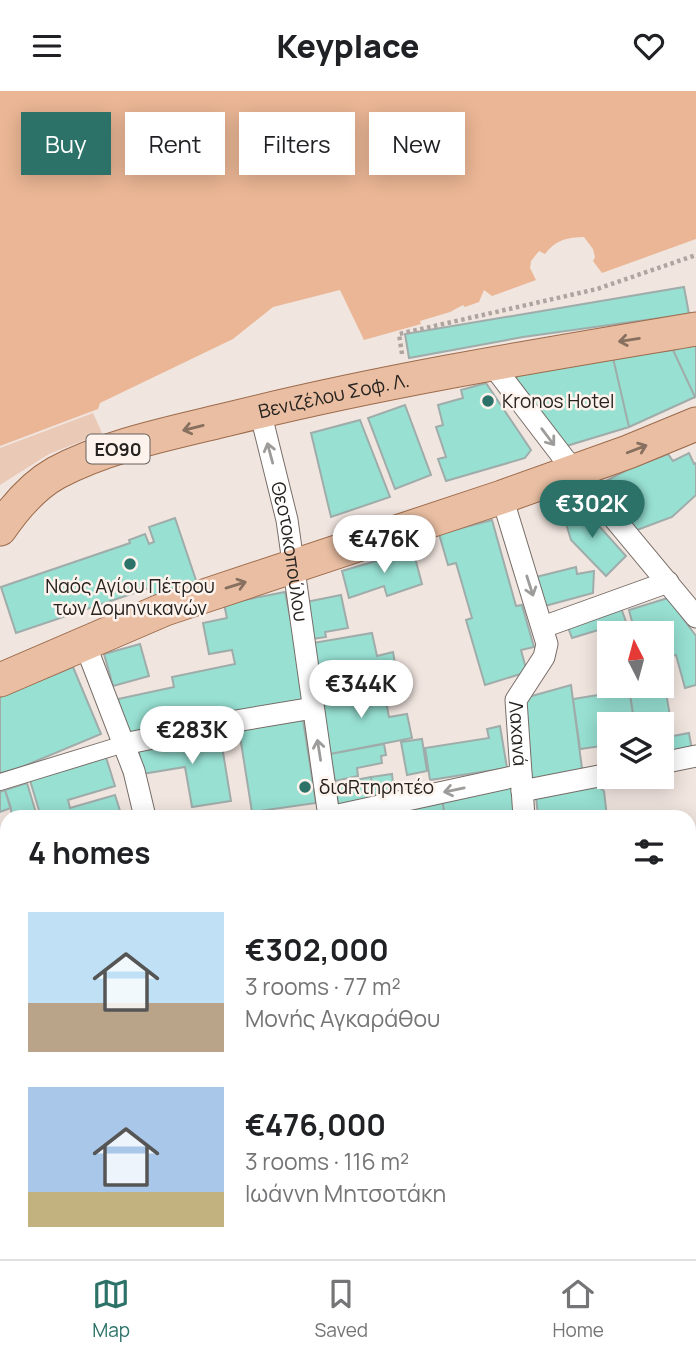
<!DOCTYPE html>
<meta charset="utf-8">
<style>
body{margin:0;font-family:Manrope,sans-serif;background:#f6f6f6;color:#202124;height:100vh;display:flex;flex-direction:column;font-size:26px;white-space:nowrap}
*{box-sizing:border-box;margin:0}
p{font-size:23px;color:#757577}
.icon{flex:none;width:38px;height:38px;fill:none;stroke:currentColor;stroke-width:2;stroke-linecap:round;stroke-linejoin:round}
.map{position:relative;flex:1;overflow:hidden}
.side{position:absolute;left:0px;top:719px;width:696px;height:450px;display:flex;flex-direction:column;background:#fff;border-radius:21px 21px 0 0;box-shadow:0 4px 18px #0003}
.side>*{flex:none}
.banner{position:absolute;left:21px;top:21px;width:654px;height:63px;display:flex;gap:14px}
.needle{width:46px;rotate:354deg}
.tools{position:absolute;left:597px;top:530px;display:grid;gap:14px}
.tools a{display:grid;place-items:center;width:77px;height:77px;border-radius:0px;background:#fff;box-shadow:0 4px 18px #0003;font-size:35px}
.price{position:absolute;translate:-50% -60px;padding:0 16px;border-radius:24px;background:#fff;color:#222;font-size:23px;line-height:46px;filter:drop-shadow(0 2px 4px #0008)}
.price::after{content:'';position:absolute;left:50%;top:42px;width:21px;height:16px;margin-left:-10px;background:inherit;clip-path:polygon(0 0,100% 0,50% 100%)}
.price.on{background:#2c7268;color:#fff}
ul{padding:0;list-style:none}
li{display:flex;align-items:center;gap:21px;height:175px;padding:0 28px}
li span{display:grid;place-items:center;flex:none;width:196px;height:140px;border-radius:0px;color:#555}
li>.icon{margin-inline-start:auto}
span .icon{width:84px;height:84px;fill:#fffc;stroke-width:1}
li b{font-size:30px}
h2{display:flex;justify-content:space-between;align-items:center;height:84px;padding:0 28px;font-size:30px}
.tag{padding:0 24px;border-radius:0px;background:#fff;box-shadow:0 4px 18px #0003;font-size:24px;line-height:63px}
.tag.on{background:#2c7268;color:#fff}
header{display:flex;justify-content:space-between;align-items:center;height:91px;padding:0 28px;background:#fff;font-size:32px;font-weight:800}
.tabs{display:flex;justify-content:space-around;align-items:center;height:98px;border-top:2px solid #e0e0e0;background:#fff;font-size:19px;color:#757577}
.tabs a{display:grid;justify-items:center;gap:4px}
.tabs .on{color:#2c7268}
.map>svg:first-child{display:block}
.green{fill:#eac9b6}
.water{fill:#eab695}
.building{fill:#97e0d2;stroke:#9facaa;stroke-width:2}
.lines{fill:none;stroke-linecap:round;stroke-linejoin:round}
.service-casing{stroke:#776d67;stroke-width:12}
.pedestrian-casing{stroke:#776d67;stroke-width:18}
.minor-casing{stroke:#776d67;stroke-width:23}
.primary-casing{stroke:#9c6b4c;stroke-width:35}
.path{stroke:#afa5a0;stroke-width:4.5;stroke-dasharray:3.5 3.5;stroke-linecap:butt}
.service{stroke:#fff;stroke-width:10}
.pedestrian{stroke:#fff;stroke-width:16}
.minor{stroke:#fff;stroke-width:21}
.primary{stroke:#e9bea2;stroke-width:33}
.oneway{stroke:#887060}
.oneway2{stroke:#9d9c9a}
.poi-dot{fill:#2c7268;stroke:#fef3ec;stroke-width:2.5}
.labels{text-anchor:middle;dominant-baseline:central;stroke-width:5;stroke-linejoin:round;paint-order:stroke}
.shield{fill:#fef3ec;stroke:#67615c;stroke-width:2}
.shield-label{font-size:18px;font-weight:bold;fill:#26221f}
.street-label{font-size:19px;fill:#26221f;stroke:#fef3ec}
.poi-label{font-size:19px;fill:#26221f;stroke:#fef3ec;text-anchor:start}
</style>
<header><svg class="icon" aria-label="menu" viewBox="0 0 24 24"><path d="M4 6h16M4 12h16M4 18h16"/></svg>Keyplace<svg class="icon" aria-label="heart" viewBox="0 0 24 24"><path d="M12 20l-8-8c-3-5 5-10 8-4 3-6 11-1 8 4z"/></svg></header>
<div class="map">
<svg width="696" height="1168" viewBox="0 0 696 1168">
<rect width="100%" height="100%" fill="#f1e5df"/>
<path class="green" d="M93,322L102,342L49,363L0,394V357Z
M696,1123V1168H567L575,1162H690V1125Z"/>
<path class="water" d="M0,0H696V148L602,182L593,170L595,166L593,158L584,146C568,146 555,149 545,163L539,160L531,170L530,177L536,189L492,205L484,199L479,211L465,216L463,214L450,221L420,230L421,233L364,249L340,199L273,216L233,248L100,312L98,318L0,355Z"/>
<path class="building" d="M684,196L689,223L523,246L409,267L405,243Z
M696,254V305L695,306L673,259Z
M673,259L695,306L629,336L613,267Z
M613,267L629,336L563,356L514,293L518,283Z
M486,292L531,359L525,367L446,390L438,368L446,366L436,336L443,334L438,314L463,307L461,299Z
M405,314L431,384L395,398L368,327Z
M360,329L390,406L331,426L311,342Z
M689,362L694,373L696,372V404L672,426L637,439L598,394L629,378L668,363L673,370Z
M561,416H582L626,465L606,485L571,449Z
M175,427L197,492L152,507L149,497L16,542L1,496L130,452L129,449L145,443L149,453L154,451L149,436Z
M492,429L516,515L522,514L534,556L521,559L527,581L485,594L466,529L472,527L456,472L448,474L439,443Z
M413,459L422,493L387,505L384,495L349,507L342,480Z
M576,476L577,483L594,480L593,502L545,515L536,486Z
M285,501L307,608L126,645L118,608L174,596L172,586L235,573L232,559L209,563L203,532L227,527L224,513Z
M341,504L348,537L325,541L326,546L312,548L306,511Z
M668,507L696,545V594L685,597L676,564L662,566V542H635L629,519Z
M620,514L630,542H609V550L605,537L572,547L566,531Z
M372,542L377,565L393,561L398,589L319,607L313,552Z
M140,553L149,585L113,595L104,563Z
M73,576L101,643L0,685V606Z
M662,578L670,625L634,631L629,595H662Z
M383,594L389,626L407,623L412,647L330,663L319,607Z
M571,594L583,685L530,692L521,608Z
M629,599L635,634H609V654L580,658L573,608Z
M303,629L316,712L252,721L239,639Z
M500,635L507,677L430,689L425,657L489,647L487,638Z
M689,642L692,659L662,665V647Z
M220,643L231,710L192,716L185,676L142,683L138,655Z
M422,648L427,680L407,684L401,651Z
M384,653L386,664L381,665L382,672L357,677L358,685L335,690L330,663Z
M105,663L115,695L68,709L70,717L115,704L122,726H41L29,686Z
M392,683L394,701L374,704L371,686Z
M371,686L375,712L339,718L335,693Z
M27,692L37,725L13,726L5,699Z
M595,693L604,700L607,726H538L536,705Z
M513,695L518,726H445L442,708Z
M5,699L11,717L0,721V701Z
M442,708L445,726H410L408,716Z
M408,716L410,726H379L378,721Z
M7,741V771L2,773L0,743Z
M690,792H696V874L690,875Z
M7,807V836L0,837V808Z
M6,861L7,874L0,876V862Z
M696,878V934L690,918V879Z
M7,891V903L0,905V893Z
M7,910V934L0,935V911Z
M690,918L696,934V950L690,953Z
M7,994V1044L0,1032V995Z
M0,1058L7,1083L0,1089Z
M0,1093L7,1106V1133L0,1137Z
M7,1133V1156L4,1157L10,1168H0V1137Z
M44,1162H70L72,1168H46Z
M94,1162H111L114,1168H97Z
M141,1162H173L175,1168H143Z
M187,1162H213V1166L187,1168Z
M236,1162H256V1165L265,1166L266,1168H236Z
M272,1162H300L299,1168H277V1166L271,1165Z
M316,1162H363L361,1168H305L306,1163L318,1166Z
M439,1162H494L499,1168H433Z
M494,1162H527L519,1168H499Z"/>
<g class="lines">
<g class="service-casing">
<path id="service" d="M0,960L7,959"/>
</g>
<g class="pedestrian-casing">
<path id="pedestrian" d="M0,691L124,653
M0,780V783"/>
</g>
<g class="minor-casing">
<g id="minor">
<path d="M491,272L563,366L696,526"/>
<path id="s1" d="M260,320L287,429L329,726L521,684"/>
<path id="s2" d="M502,406L547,553L544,566L516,609L524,726"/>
<path d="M543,536L668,491"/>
<path d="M85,553L134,680L145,726"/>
<path d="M124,653L230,631L313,617"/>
<path d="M662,672L696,665"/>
<path d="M522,700L609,683"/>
<path d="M690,783L696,782"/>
<path d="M0,849L7,847"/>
<path d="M690,972L696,968"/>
<path d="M0,1042L7,1060"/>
<path d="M690,1057L696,1074"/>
<path d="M690,1109L696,1108"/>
<path d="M35,1162L37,1168"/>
<path d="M222,1162V1168"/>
<path d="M400,1162L406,1168"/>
<path d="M373,1168L374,1162"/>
<path d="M545,1168L553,1162"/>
</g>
</g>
<g class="primary-casing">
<g id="primary">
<path id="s3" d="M0,438C15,416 33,395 56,382C108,354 176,341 233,327C386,289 541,264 696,238"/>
<path d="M0,589L165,518L502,406L628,361L696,333"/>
</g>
</g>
<path class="path" d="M402,263L399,243L597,198L696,164
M673,1162V1168"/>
<use href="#service" class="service"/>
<use href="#pedestrian" class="pedestrian"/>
<use href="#minor" class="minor"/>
<use href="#primary" class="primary"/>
</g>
<defs><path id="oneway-shaft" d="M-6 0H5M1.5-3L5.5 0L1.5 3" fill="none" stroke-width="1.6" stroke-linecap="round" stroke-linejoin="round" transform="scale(1.75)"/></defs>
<g class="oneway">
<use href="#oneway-shaft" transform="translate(629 249) rotate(171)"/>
<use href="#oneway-shaft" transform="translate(193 337) rotate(166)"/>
<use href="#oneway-shaft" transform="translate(637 358) rotate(-21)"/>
<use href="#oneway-shaft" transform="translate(236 494) rotate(-17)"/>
</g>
<g class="oneway2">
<use href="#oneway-shaft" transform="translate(548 346) rotate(53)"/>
<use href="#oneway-shaft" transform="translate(270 362) rotate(-105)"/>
<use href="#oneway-shaft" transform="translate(530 495) rotate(72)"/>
<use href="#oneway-shaft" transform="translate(319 659) rotate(-99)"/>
<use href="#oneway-shaft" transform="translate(454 699) rotate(168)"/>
</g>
<g class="poi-dot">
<circle cx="488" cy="310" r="7"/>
<circle cx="130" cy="473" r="7"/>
<circle cx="305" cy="696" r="7"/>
</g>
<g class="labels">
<rect class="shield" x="86.5" y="343.5" width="63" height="29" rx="5"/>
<g class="shield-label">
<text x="118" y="358">ΕΟ90</text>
</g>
<g class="street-label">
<text stroke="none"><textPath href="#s3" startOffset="369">Βενιζέλου Σοφ. Λ.</textPath></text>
<text stroke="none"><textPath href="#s1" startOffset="144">Θεοτοκοπούλου</textPath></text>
<text stroke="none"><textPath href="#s2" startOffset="252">Λαχανά</textPath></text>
</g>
<g class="poi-label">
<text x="502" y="310">Kronos Hotel</text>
<text x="130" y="495" text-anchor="middle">Ναός Αγίου Πέτρου<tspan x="130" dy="22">των Δομηνικανών</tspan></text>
<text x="319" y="696">διαRτηρητέο</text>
</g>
</g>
</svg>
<div class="tools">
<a><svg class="needle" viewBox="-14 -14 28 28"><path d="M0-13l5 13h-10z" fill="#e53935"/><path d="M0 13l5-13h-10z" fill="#757577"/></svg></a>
<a><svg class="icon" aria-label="layers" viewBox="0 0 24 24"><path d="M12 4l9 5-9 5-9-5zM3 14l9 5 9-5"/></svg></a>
</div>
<b class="price on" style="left:592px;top:449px">€302K</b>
<b class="price" style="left:384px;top:484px">€476K</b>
<b class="price" style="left:361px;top:629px">€344K</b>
<b class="price" style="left:192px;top:675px">€283K</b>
<div class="banner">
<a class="tag on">Buy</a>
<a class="tag">Rent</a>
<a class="tag">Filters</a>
<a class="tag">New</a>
</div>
<section class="side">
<h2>4 homes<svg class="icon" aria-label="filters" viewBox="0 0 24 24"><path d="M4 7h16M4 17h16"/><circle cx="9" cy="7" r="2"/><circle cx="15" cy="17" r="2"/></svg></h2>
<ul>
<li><span style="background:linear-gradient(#bfe0f5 65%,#b9a48a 0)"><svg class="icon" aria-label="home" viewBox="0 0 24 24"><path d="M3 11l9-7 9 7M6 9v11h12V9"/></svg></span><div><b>€302,000</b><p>3 rooms · 77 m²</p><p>Μονής Αγκαράθου</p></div></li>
<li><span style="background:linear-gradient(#a9c7e8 75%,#c2b280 0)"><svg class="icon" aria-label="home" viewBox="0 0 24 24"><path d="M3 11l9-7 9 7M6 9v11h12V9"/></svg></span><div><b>€476,000</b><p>3 rooms · 116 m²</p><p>Ιωάννη Μητσοτάκη</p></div></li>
</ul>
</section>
</div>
<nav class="tabs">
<a class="on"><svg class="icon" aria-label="map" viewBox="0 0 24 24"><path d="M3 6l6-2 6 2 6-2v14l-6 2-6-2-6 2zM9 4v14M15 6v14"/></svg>Map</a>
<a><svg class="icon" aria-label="saved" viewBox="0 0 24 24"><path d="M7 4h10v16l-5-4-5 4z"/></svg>Saved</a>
<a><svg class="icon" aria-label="home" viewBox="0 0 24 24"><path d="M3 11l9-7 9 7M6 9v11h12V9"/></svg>Home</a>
</nav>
